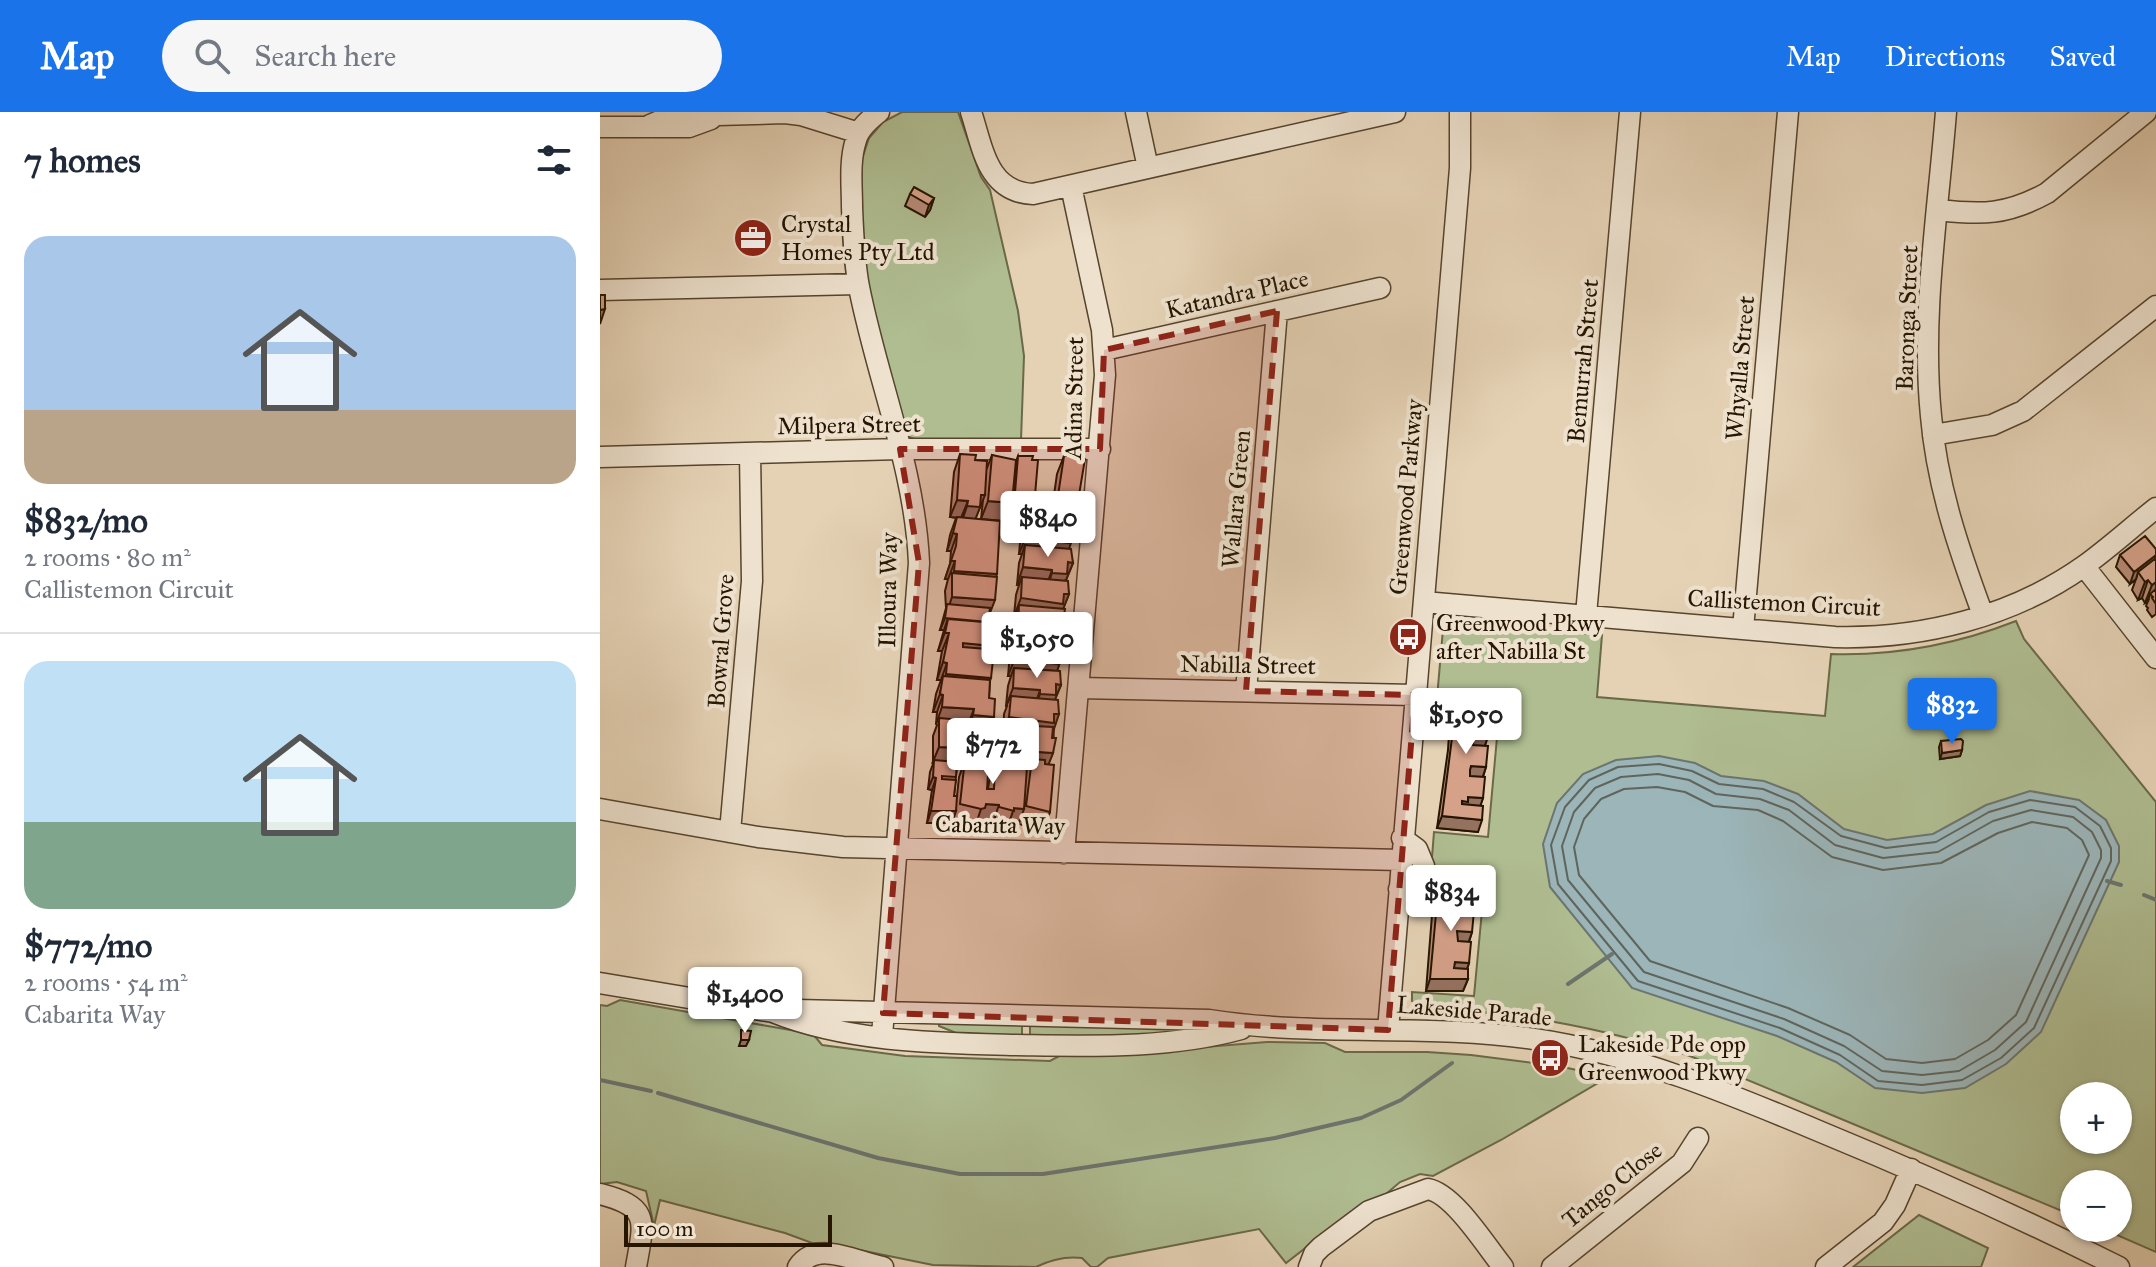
<!DOCTYPE html>
<meta charset="utf-8">
<style>
body{margin:0;font-family:"IM FELL Great Primer",serif;background:#f6f6f7;color:#1f2937;height:100vh;display:flex;flex-direction:column;font-size:30px;white-space:nowrap}
*{box-sizing:border-box;margin:0}
p{font-size:26px;color:#747a83}
.icon{flex:none;width:44px;height:44px;fill:none;stroke:currentColor;stroke-width:2;stroke-linecap:round;stroke-linejoin:round}
.map{position:relative;flex:1;overflow:hidden}
.sheet{display:flex;flex-direction:column;background:#fff;width:600px}
.sheet>*{flex:none}
.controls{position:absolute;left:1460px;top:970px;display:grid;gap:16px}
.controls a{display:grid;place-items:center;width:72px;height:72px;border-radius:50%;background:#fff;box-shadow:0 2px 6px #0004;font-size:40px}
.scale{position:absolute;left:24px;bottom:20px;width:208px;box-sizing:border-box;padding-left:8px;border:4px solid #261500;border-top:0;font-size:22px;line-height:28px;white-space:nowrap;color:#261500;-webkit-text-stroke:6px #eee2cf;paint-order:stroke}
.price{position:absolute;translate:-50% -68px;padding:0 18px;border-radius:8px;background:#fff;color:#222;font-size:26px;line-height:52px;filter:drop-shadow(0 2px 4px #0008)}
.price::after{content:'';position:absolute;left:50%;top:48px;width:24px;height:18px;margin-left:-12px;background:inherit;clip-path:polygon(0 0,100% 0,50% 100%)}
.price.current{background:#1a73e8;color:#fff}
ul{padding:0;list-style:none}
li{display:grid;align-content:center;gap:16px;height:424px;padding:0 24px}
li+li{border-top:2px solid #e0e1e3}
li span{display:grid;place-items:center;height:248px;border-radius:24px;color:#555}
li>.icon{margin-inline-start:auto}
span .icon{width:144px;height:144px;fill:#fffc;stroke-width:1}
li b{font-size:34px}
h2{display:flex;justify-content:space-between;align-items:center;height:96px;padding:0 24px;font-size:34px}
header{display:flex;align-items:center;gap:48px;box-sizing:border-box;height:112px;padding:0 40px;background:#1a73e8;color:#fff}
header strong{font-size:38px}
nav{display:flex;gap:44px;margin-inline-start:auto;font-size:28px}
.search{width:560px;height:72px;background:#f6f6f7;display:flex;align-items:center;gap:20px;box-sizing:border-box;padding:0 28px;border-radius:44px;color:#747a83;font-size:30px}
main{display:flex;flex:1;min-height:0}
.map>svg:first-child{display:block}
.green{fill:#afbd91;stroke:#6a6948;stroke-width:2;fill-rule:evenodd}
.water{fill:#9bb5b9;stroke:#6c756f;stroke-width:2}
.lines{fill:none;stroke-linecap:round;stroke-linejoin:round}
.shore{stroke:#60655c;stroke-width:2}
.stream{stroke:#6c756f;stroke-width:4}
.minor-casing{stroke:#56442d;stroke-width:23}
.minor{stroke:#eee2cf;stroke-width:20}
.wall{fill:#b78a76;stroke:#261500;stroke-width:2;fill-rule:evenodd}
.shaded-wall{fill:#957160;stroke:#261500;stroke-width:2}
.building{fill:#d5a189;stroke:#261500;stroke-width:2}
.marked{fill:#8f2418;fill-opacity:0.2;stroke:#8f2418;stroke-width:6;stroke-dasharray:16 10;stroke-linejoin:round}
.labels{text-anchor:middle;dominant-baseline:central;stroke-width:8;stroke-linejoin:round;paint-order:stroke}
.poi-label{font-size:24px;fill:#261500;stroke:#eee2cf;text-anchor:start}
.street-label{font-size:24px;fill:#261500;stroke:#eee2cf}
</style>
<header>
<strong>Map</strong>
<div class="search"><svg class="icon" aria-label="search" viewBox="0 0 24 24"><circle cx="10" cy="10" r="6"/><path d="M15 15l6 6"/></svg>Search here</div>
<nav><a>Map</a><a>Directions</a><a>Saved</a></nav>
</header>
<main>
<section class="sheet">
<h2>7 homes<svg class="icon" aria-label="filters" viewBox="0 0 24 24"><path d="M4 7h16M4 17h16"/><circle cx="9" cy="7" r="2"/><circle cx="15" cy="17" r="2"/></svg></h2>
<ul>
<li><span style="background:linear-gradient(#a9c7e8 70%,#b9a48a 0)"><svg class="icon" aria-label="home" viewBox="0 0 24 24"><path d="M3 11l9-7 9 7M6 9v11h12V9"/></svg></span><div><b>$832/mo</b><p>2 rooms · 80 m²</p><p>Callistemon Circuit</p></div></li>
<li><span style="background:linear-gradient(#bfe0f5 65%,#7fa58c 0)"><svg class="icon" aria-label="home" viewBox="0 0 24 24"><path d="M3 11l9-7 9 7M6 9v11h12V9"/></svg></span><div><b>$772/mo</b><p>2 rooms · 54 m²</p><p>Cabarita Way</p></div></li>
</ul>
</section>
<div class="map">
<svg width="1556" height="1155" viewBox="0 0 1556 1155">
<rect width="100%" height="100%" fill="#e5d2b5"/>
<filter id="stains"><feTurbulence type="fractalNoise" baseFrequency=".0025" numOctaves="4"/><feColorMatrix values="0 0 0 0 .2 0 0 0 0 .09 0 0 0 0 .02 0 0 0 .5 -.17"/></filter>
<radialGradient id="worn" r=".72"><stop offset=".6" stop-color="#630" stop-opacity="0"/><stop offset="1" stop-color="#630" stop-opacity=".3"/></radialGradient>
<path class="green" d="M302,0H358L381,65L390,78L418,199L424,244L421,328H317L309,325L305,319L271,192L262,127L261,73L262,47L269,26L283,10Z
M1416,509L1424,527L1556,690V1140L1501,1116H1518V1072H1474V1104L1090,944C995,914 918,900 819,896L812,889V880L874,884L883,788L829,783L834,720L888,725L900,592L837,586L843,517L852,510L1002,523L997,585L1225,604L1231,542C1295,544 1355,533 1416,509ZM1474,984H1518V1028H1474Z
M20,888L213,922L222,933L305,944L450,949L463,942L542,940L667,930L725,931L745,940H827L871,943L958,954L1005,964L1003,968L901,1028L833,1064L820,1062L800,1070L786,1082L740,1109L686,1151L659,1117L508,1146L497,1155H491L482,1146C466,1144 450,1148 436,1155L333,1153L225,1131H212L185,1121L60,1088L54,1114L46,1079L17,1070L0,1072V893L7,894Z
M339,908L422,910V925L361,923L339,914Z
M430,910L599,914V919L544,925H430Z
M1319,1103L1388,1136L1381,1155H1253Z"/>
<path class="water" d="M1059,644L1095,651L1121,664L1164,669L1198,682L1244,717L1287,728L1333,722L1386,693L1430,679L1479,688L1506,708L1519,734V750L1441,920L1406,952L1365,976L1322,981L1275,976L1236,950L1177,924L1032,876L950,775L943,732L957,691L983,662L1016,648Z"/>
<g class="lines">
<path class="shore" d="M1059,652L1092,659L1119,672L1163,677L1194,690L1241,724L1286,736L1336,730L1389,700L1430,688L1475,695L1500,714L1511,736V749L1434,916L1401,946L1362,968L1322,973L1278,969L1240,943L1180,916L1038,869L958,772L951,733L965,695L989,668L1018,655Z
M1058,662L1089,668L1116,682L1160,687L1189,698L1235,733L1283,746L1338,740L1393,709L1431,698L1473,705L1492,720L1501,738V746L1426,910L1395,938L1359,959L1322,963L1282,959L1244,934L1184,907L1044,860L968,768L962,734L974,700L995,676L1021,665Z
M1057,675L1085,680L1113,694L1158,698L1183,709L1232,745L1283,758L1341,751L1398,721L1432,710L1467,716L1482,728L1489,743L1416,903L1388,928L1355,947L1322,951L1286,947L1250,923L1188,896L1050,849L979,763L974,735L984,707L1001,687L1024,677Z"/>
<path class="stream" d="M1507,769L1521,773
M1544,783L1556,788
M968,872L1012,842
M0,968L51,979
M58,981L278,1046L360,1062H443L675,1026L761,1006L801,988L852,951"/>
<g class="minor-casing">
<path id="minor" d="M279,0C270,7 259,16 256,28C249,49 252,74 252,95C253,122 254,149 259,175C277,267 315,356 319,451L282,924
M371,0C383,36 387,80 433,82L795,0
M536,0L548,56
M1346,0C1338,101 1321,203 1331,304C1337,374 1359,438 1383,503
M50,13L78,1L118,3L185,1L201,3L259,21
M0,15H89L111,7
M1338,98C1382,103 1407,103 1447,81L1546,0
M0,178L258,172
M504,238L780,176
M1333,323L1392,313L1423,299L1556,194
M0,345L300,337H500
M1484,454L1556,546
M824,490L1235,525C1322,527 1412,505 1484,454C1509,436 1532,415 1556,396
M986,503L1030,0
M1143,517L1188,0
M479,576L815,583
M646,579L677,199
M0,697L158,725L243,735L801,748
M130,720L152,469L150,341
M464,741L505,263L502,218L471,74
M799,777C812,774 821,768 824,754L817,737L802,726
M0,871L173,900C247,930 336,931 415,933C490,934 568,937 641,917
M173,900L197,898L609,908C716,925 826,911 934,927C1035,942 1128,981 1221,1020C1323,1062 1421,1106 1519,1155
M788,918L860,56V0
M0,1082C51,1095 44,1109 36,1155
M198,1155C217,1127 256,1150 283,1155
M709,1155L714,1142L721,1135L769,1099L828,1077C854,1082 886,1134 903,1155
M952,1155L1082,1051L1098,1026
M1226,1155L1283,1110L1295,1093L1311,1057"/>
</g>
<use href="#minor" class="minor"/>
</g>
<path class="wall" d="M310,82L334,86L330,98L325,105L305,94Z
M360,342L375,348L387,356L392,343L415,352L418,344L431,403L451,404L457,362L464,344L479,383L472,401L463,400L461,405L473,451L466,468L469,482L463,497L461,521L458,528L463,541L457,559L461,573L455,587L453,641L448,652L450,700L443,718L419,712L420,707L417,715L408,714V717L392,713L393,710L381,709L379,714L375,715L353,710L354,704L352,711H327L332,678L328,677L330,660L333,652V624L337,613L336,612L337,600H333L336,582L341,568H337L342,539H338L344,518H340L346,496L345,479L348,467H345L350,452L351,439H347L350,423L356,406L350,405L354,360ZM383,388L381,407L405,409L409,399L408,411L424,412L421,420L419,442H422L419,451L417,473H419L416,483L414,504H415L413,511L411,532H414L410,542L408,564H411L408,574L406,594H407L404,602L403,623L408,624L404,633L403,653H395L389,670L388,677H387L380,649L385,622H387L390,569L388,548L393,534L388,510L396,465L375,407ZM357,654H363L359,665L357,684H354Z
M1556,437V502L1552,505L1547,498L1548,496L1546,494L1548,489L1545,491L1542,486L1538,488L1532,478L1536,467L1530,472L1516,455L1520,443Z
M853,578L888,603L885,634L886,655L883,665V686L880,694L878,720L837,716L848,638L850,607H847L849,590Z
M1341,629L1362,638L1360,644L1340,647L1339,635Z
M835,774L872,799V820L869,830V851L867,857L868,867L863,879H826L832,803L829,802L831,786Z"/>
<path class="shaded-wall" d="M334,86L330,98L325,105L329,93Z
M5,197L0,212V198Z
M467,382L479,383L472,401L463,400L460,408H450L457,390Z
M381,383H385L373,413L361,412L367,394Z
M357,388L368,389L361,406L350,405Z
M388,389L412,391L405,409L381,407Z
M414,393L434,395L427,412V402L424,412L408,411Z
M470,419H475L469,437L448,447L455,429Z
M353,421L357,422L351,439H347Z
M426,424L455,426L448,444L425,433L422,442H419Z
M1556,443V447L1538,460L1536,467L1530,472L1534,460Z
M351,449H355L348,467H345Z
M468,450L473,451L466,468L446,479L452,461Z
M423,455L452,458L446,475L422,465L419,473H417Z
M354,459L397,462L391,480L352,465Z
M1548,468L1542,486L1538,488L1545,470Z
M1556,470V482H1550L1548,489L1545,491L1552,473Z
M464,482H469L462,500L419,493L415,504H414L421,486Z
M352,485L395,488L388,506L346,503Z
M345,506H348L344,518H340Z
M348,512L384,526L348,524L342,539H338Z
M363,531L393,534L386,552L357,549Z
M459,541H463L457,559L414,556L411,564H408L415,546Z
M343,550L347,551L341,568H337Z
M346,562L391,566L385,584L340,580Z
M456,572L461,573L454,590L434,600L440,582Z
M413,576L440,578L434,596L411,584L406,594Z
M340,582L343,583L337,600H333Z
M868,593L891,595L887,607L863,605Z
M342,595L374,597L367,615L339,606L336,612Z
M851,595H855L850,607H847Z
M454,602H459L453,620L434,614L429,627L411,615L408,624L403,623L409,605Z
M373,603L394,605L387,622L367,621Z
M874,623L888,625L884,636L869,635Z
M339,635L384,637L377,655L365,647L363,654L334,652V648L332,652Z
M409,638L453,641L446,659L432,647L428,657L402,655Z
M1362,638L1360,644L1340,647L1342,641Z
M871,654L886,655L882,667L866,666Z
M333,665L336,666L332,678L328,677Z
M868,685L883,686L879,698L864,702L862,689Z
M386,692L399,693L393,710L381,709L379,714L375,715L381,697Z
M414,696L424,697L417,715L408,714Z
M331,699H356L352,711H327Z
M842,704L882,708L878,720L837,716Z
M853,789L875,791L870,803L849,801Z
M857,819L872,820L868,832L853,831Z
M855,850L869,851L865,863L851,862Z
M830,867H868L863,879H826Z
M141,928H149L146,934H139Z"/>
<path class="building" d="M314,75L334,86L329,93L310,82Z
M0,183H5V197L0,198Z
M360,342L376,343L375,348L387,349L385,383H381L380,395L367,394L368,389L357,388Z
M392,343L416,348L412,391L388,389Z
M478,343V346L485,347L479,383L467,382V391L457,390L464,344Z
M418,344H433L432,348H438L434,395L414,393Z
M427,402L474,406L475,419H470L469,431L455,429V426L426,424Z
M357,405L400,409L397,462L354,459L355,449H351L356,434L357,422L353,421Z
M1545,424L1556,437V443L1534,460L1520,443Z
M425,433L471,437L473,451L468,450L467,462L452,461V458L423,455Z
M1556,446V470L1552,473L1548,468L1545,470L1538,460Z
M352,461L397,465L395,488L352,485Z
M422,465L468,469L469,482H464L463,492L421,486Z
M1556,477V492L1552,486L1553,485L1550,482Z
M347,492L390,496L388,510L345,506Z
M419,493L465,497L461,521L418,514Z
M348,507L395,511L393,534L363,531V535L387,537L386,548H393L391,566L346,562L347,551L343,550L349,521H345Z
M416,524L463,528V541H459L458,552L415,546Z
M414,556L460,559L461,573L456,572V583L440,582V578L413,576Z
M343,564L390,568L389,586L395,587L394,605L373,603L374,597L342,595L343,583L340,582Z
M853,578L892,582L891,595L868,593L867,596L876,597L875,602L890,604L888,625L874,623L873,633L888,634L886,655L871,654L870,658V664L885,665L883,686L868,685V690L862,689V692L883,694L882,708L842,704L852,626L855,595H851Z
M411,584L458,588L459,602H454V611L409,605Z
M339,606L386,610L384,637L339,635Z
M434,614L453,615L452,626H456L453,641L409,638L411,615L433,617Z
M1361,627L1363,629L1362,638L1342,641L1341,629Z
M365,647L389,649L387,677H394L395,653L427,655L424,697L414,696V699L399,695V693L386,692L385,696L381,697L360,692Z
M432,647L445,648V652L454,653L450,700L426,694Z
M334,648L357,650L356,665L342,664V667L356,668L354,684H357L356,699H331L336,666L333,665Z
M835,774L876,778L875,791L853,789V792L861,793L860,798L874,799L872,820L857,819L858,829L871,830L869,851L855,850L854,856L868,857V867H830L837,791H834Z
M141,918L151,919L149,928H141Z"/>
<path class="marked" d="M677,199L646,579L815,583L788,918L283,901L319,451L300,337H500L504,238Z"/>
<defs>
<g id="office-disc" transform="scale(2)"><circle r="9.5" fill="#8f2418" stroke="#eee2cf"/><path d="M-6-3h4V-5.5h4V-3h4V5H-6ZM-1-4.5V-3h2v-1.5ZM-6 0V1H6V0Z" fill="#fff"/></g>
<g id="bus-disc" transform="scale(2)"><circle r="9.5" fill="#8f2418" stroke="#eee2cf"/><path d="M-5-6H5V4H4V6H2V4H-2V6H-4V4H-5ZM-3.5-4V0h7V-4ZM-3.5 1.2v1.5H-2V1.2ZM2 1.2v1.5H3.5V1.2Z" fill="#fff"/></g>
</defs>
<g fill-rule="evenodd">
<use href="#office-disc" x="153" y="126"/>
<use href="#bus-disc" x="808" y="525"/>
<use href="#bus-disc" x="950" y="946"/>
</g>
<g class="labels">
<g class="poi-label">
<text x="181" y="112">Crystal<tspan x="181" dy="28">Homes Pty Ltd</tspan></text>
<text x="836" y="511">Greenwood Pkwy<tspan x="836" dy="28">after Nabilla St</tspan></text>
<text x="978" y="932">Lakeside Pde opp<tspan x="978" dy="28">Greenwood Pkwy</tspan></text>
</g>
<g class="street-label">
<text transform="translate(637 182) rotate(-13)">Katandra Place</text>
<text transform="translate(1307 206) rotate(-88)">Baronga Street</text>
<text transform="translate(983 249) rotate(-85)">Bemurrah Street</text>
<text transform="translate(1140 256) rotate(-85)">Whyalla Street</text>
<text transform="translate(474 286) rotate(-89)">Adina Street</text>
<text transform="translate(249 313) rotate(-1)">Milpera Street</text>
<text transform="translate(806 385) rotate(-85)">Greenwood Parkway</text>
<text transform="translate(636 387) rotate(-85)">Wallara Green</text>
<text transform="translate(288 478) rotate(-89)">Illoura Way</text>
<text transform="translate(1184 491) rotate(3)">Callistemon Circuit</text>
<text transform="translate(121 529) rotate(-86)">Bowral Grove</text>
<text transform="translate(648 553) rotate(1)">Nabilla Street</text>
<text transform="translate(400 713) rotate(1)">Cabarita Way</text>
<text transform="translate(874 899) rotate(5)">Lakeside Parade</text>
<text transform="translate(1012 1073) rotate(-39)">Tango Close</text>
</g>
</g>
<rect width="100%" height="100%" filter="url(#stains)"/>
<rect width="100%" height="100%" fill="url(#worn)"/>
</svg>
<div class="controls">
<a>+</a>
<a>−</a>
</div>
<div class="scale">100 m</div>
<b class="price" style="left:448px;top:447px">$840</b>
<b class="price" style="left:437px;top:568px">$1,050</b>
<b class="price current" style="left:1352px;top:634px">$832</b>
<b class="price" style="left:866px;top:644px">$1,050</b>
<b class="price" style="left:393px;top:674px">$772</b>
<b class="price" style="left:851px;top:821px">$834</b>
<b class="price" style="left:145px;top:923px">$1,400</b>
</div>
</main>
